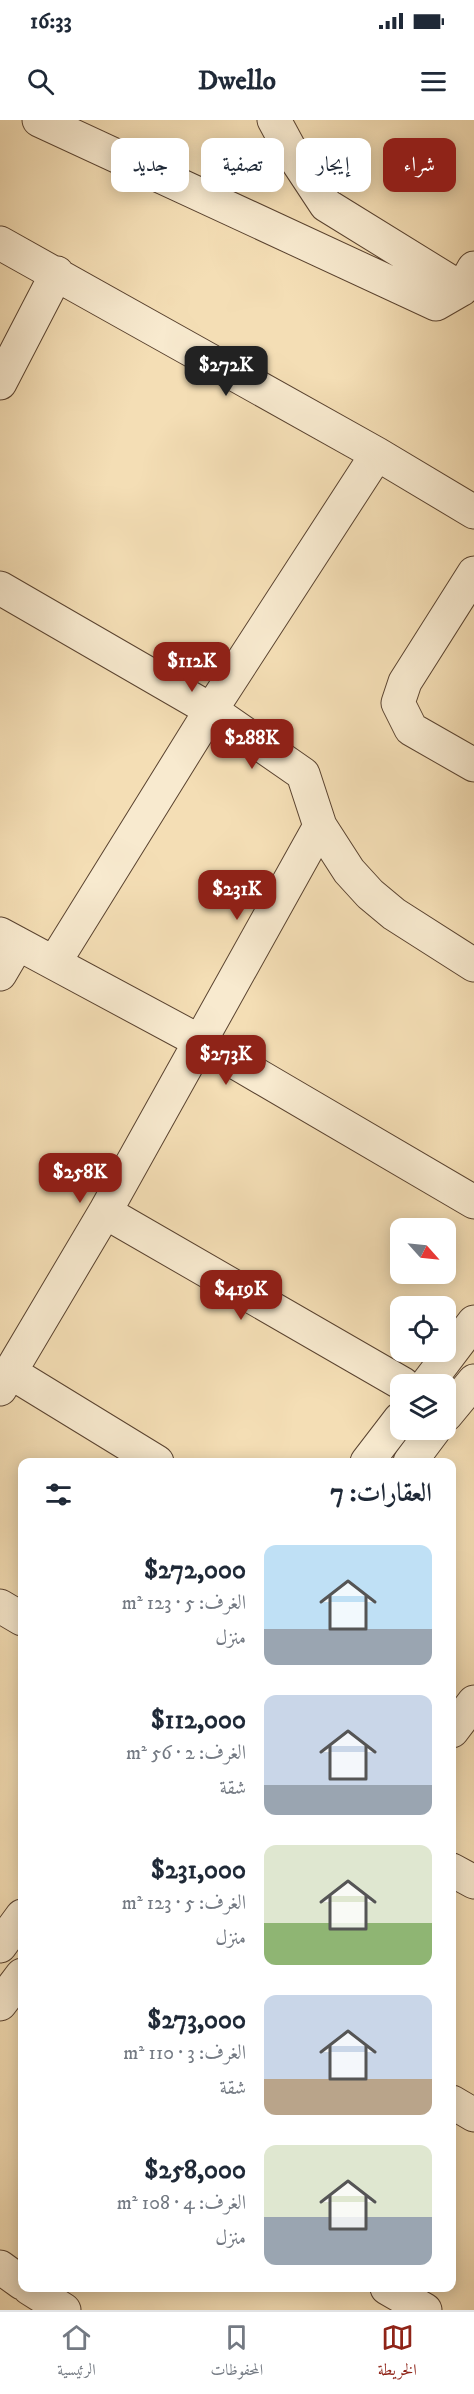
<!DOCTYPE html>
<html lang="ar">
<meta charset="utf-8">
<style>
body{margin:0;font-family:"IM FELL DW Pica",Amiri,serif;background:#f6f6f7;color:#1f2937;direction:rtl;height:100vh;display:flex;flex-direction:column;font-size:22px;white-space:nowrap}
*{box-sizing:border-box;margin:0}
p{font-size:20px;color:#747a83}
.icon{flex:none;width:33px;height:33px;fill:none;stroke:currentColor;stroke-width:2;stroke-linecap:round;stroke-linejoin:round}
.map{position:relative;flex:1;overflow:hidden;direction:ltr}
.side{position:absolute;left:18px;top:1338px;width:438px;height:834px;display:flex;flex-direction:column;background:#fff;border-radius:12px;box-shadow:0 3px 15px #0003;direction:rtl}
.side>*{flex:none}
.top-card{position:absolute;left:18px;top:18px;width:438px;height:54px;direction:rtl;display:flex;gap:12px}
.needle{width:39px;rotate:117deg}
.fabs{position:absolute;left:390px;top:1098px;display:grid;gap:12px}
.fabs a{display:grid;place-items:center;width:66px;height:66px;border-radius:12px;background:#fff;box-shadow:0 3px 15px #0003;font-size:30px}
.price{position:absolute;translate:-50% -51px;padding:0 14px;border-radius:12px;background:#8f2418;color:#fff;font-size:20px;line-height:39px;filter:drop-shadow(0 2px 3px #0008)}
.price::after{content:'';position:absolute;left:50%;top:36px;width:18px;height:14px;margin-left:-9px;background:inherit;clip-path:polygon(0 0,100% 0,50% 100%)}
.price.active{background:#222;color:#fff}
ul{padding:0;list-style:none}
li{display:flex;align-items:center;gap:18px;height:150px;padding:0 24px}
li span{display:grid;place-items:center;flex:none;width:168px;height:120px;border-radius:12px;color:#555}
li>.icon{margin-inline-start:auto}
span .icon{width:72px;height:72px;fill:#fffc;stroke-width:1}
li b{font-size:26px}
h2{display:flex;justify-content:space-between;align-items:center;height:72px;padding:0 24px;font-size:26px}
.chip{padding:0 21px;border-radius:12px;background:#fff;box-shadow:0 3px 15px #0003;font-size:21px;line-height:54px}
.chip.active{background:#8f2418;color:#fff}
.status{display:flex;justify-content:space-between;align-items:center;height:42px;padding:0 30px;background:#fff;direction:ltr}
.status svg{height:16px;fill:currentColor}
header{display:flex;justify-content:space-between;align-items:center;height:78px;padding:0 24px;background:#fff;font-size:27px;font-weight:800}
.menu{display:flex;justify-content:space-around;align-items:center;height:84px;border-top:2px solid #e0e1e3;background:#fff;font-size:16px;color:#747a83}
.menu a{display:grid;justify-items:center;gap:3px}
.menu .active{color:#8f2418}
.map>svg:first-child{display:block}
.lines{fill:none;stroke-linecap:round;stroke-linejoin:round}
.minor-casing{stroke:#5a4330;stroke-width:35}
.minor{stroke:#f8eacf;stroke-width:33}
</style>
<div class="status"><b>16:33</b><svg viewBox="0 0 49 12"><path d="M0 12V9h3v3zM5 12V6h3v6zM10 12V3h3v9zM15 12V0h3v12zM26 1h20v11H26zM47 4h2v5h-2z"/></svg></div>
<header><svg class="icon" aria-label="menu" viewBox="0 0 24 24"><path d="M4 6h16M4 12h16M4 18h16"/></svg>Dwello<svg class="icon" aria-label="search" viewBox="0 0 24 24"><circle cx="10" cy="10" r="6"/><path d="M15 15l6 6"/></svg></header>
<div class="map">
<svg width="474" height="2190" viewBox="0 0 474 2190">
<rect width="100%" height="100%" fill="#f4deb5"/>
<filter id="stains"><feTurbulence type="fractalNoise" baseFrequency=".00333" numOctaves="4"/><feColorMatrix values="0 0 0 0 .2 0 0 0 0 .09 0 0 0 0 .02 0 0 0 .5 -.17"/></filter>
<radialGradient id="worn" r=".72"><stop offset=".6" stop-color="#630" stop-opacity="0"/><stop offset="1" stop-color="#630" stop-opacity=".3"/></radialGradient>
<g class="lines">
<g class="minor-casing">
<path id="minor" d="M39,0L436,184L462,169L474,148
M274,0L293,35L326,85L462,169
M0,123L377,334L474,392
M0,263L57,153
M474,453L405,562L398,583L411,609L474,645
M0,468L211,590L303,654L320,706L349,751L370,774L394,794L474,845
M0,814L199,921L474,1082
M54,843L211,590L377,334
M0,854L17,825
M105,1092L403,1264
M10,1252L157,1342
M427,1264L474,1202
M0,1269L105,1092L320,706
M446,1295L474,1261
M367,1342L400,1299
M410,1342L434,1310
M0,1486L22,1499
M452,1611L474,1582
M452,1750L474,1762
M0,1826L22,1796
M0,1884L22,1855
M452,1982L474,1995
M0,2147L22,2163
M29,2168L64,2190
M387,2168L425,2190"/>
</g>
<use href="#minor" class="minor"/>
</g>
<rect width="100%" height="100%" filter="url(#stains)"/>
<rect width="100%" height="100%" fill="url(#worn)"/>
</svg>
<div class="fabs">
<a><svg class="needle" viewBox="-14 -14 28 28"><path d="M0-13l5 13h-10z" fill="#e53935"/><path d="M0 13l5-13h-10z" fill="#747a83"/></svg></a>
<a><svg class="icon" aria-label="locate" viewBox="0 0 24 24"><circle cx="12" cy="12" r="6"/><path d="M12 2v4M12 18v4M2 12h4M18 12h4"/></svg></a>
<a><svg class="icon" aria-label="layers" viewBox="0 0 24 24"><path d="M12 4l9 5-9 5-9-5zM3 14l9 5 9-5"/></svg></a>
</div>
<b class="price active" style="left:226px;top:277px">$272K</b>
<b class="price" style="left:192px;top:573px">$112K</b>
<b class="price" style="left:252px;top:650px">$288K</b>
<b class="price" style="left:237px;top:801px">$231K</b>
<b class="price" style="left:226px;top:966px">$273K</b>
<b class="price" style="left:80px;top:1084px">$258K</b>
<b class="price" style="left:241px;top:1201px">$419K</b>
<div class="top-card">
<a class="chip active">شراء</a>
<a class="chip">إيجار</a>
<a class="chip">تصفية</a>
<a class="chip">جديد</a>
</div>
<section class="side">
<h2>العقارات: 7<svg class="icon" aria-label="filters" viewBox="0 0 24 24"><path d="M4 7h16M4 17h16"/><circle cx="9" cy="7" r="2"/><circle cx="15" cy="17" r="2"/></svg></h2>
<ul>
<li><span style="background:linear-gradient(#bfe0f5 70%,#9aa5b1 0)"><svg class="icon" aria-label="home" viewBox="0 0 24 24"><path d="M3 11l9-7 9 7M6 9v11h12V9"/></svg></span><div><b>$272,000</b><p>الغرف: 5 · 123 m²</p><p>منزل</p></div></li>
<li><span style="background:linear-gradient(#c9d6e8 75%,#9aa5b1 0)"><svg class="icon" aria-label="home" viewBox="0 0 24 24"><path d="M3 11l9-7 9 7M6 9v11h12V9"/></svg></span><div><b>$112,000</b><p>الغرف: 2 · 56 m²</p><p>شقة</p></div></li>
<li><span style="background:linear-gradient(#dfe7d0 65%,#8fb573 0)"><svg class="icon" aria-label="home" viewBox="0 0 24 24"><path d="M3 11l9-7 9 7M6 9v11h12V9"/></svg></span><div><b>$231,000</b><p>الغرف: 5 · 123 m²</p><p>منزل</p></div></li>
<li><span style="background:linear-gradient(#c9d6e8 70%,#b9a48a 0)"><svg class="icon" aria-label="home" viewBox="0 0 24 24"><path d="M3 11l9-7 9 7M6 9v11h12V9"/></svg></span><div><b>$273,000</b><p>الغرف: 3 · 110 m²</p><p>شقة</p></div></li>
<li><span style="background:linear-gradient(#dfe7d0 60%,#9aa5b1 0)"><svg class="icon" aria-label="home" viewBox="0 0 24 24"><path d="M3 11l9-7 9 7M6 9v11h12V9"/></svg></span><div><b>$258,000</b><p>الغرف: 4 · 108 m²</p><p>منزل</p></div></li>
</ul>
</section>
</div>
<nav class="menu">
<a class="active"><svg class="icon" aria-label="map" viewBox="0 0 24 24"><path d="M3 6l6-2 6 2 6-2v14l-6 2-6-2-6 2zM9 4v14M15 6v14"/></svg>الخريطة</a>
<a><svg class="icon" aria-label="saved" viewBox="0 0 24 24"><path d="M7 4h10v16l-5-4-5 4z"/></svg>المحفوظات</a>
<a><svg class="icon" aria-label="home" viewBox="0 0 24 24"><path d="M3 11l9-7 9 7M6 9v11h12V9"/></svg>الرئيسية</a>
</nav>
